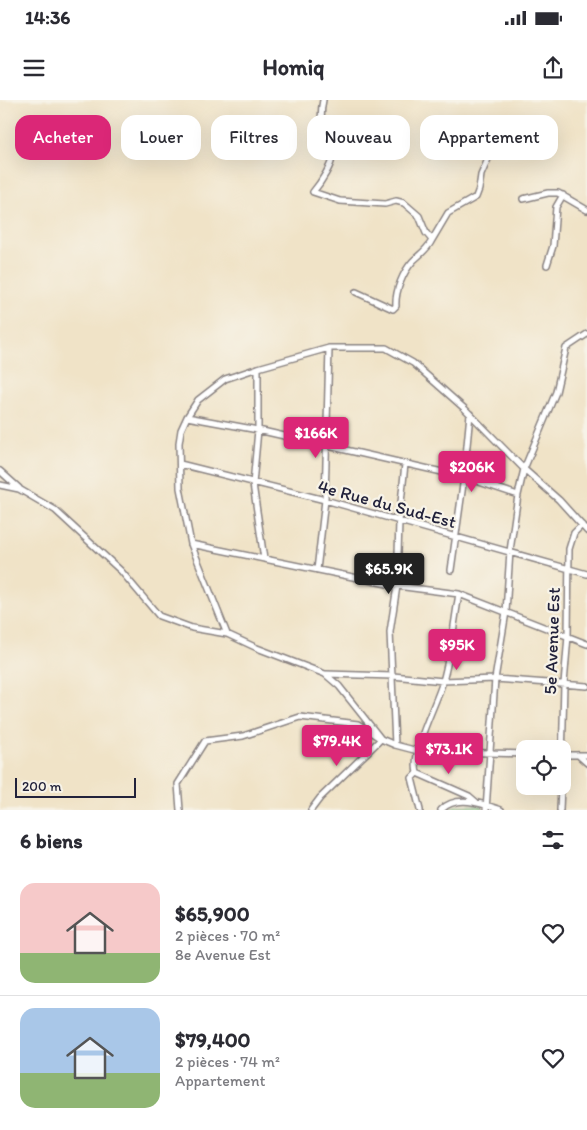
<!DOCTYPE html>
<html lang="fr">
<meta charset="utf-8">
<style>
body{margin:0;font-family:Itim,sans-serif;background:#f7f7f7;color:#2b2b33;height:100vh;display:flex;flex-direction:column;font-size:19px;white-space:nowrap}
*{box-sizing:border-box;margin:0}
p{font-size:16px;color:#7c7c81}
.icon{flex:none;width:28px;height:28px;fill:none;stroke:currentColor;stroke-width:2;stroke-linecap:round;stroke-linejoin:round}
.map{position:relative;height:710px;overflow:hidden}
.sheet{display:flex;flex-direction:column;background:#fff;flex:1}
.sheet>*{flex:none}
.top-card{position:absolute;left:15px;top:15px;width:558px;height:45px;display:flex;gap:10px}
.tools{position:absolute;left:516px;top:640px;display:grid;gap:10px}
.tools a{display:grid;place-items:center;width:55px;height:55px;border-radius:10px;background:#fff;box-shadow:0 5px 20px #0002;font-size:25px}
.scale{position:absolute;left:15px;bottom:12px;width:121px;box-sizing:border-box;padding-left:5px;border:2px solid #22223b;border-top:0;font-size:14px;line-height:18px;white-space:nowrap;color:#22223b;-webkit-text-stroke:4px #f7f3e8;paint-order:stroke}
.price{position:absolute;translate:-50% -42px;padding:0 11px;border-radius:5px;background:#db2777;color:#fff;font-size:16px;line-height:32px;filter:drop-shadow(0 1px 2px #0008)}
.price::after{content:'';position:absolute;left:50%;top:30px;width:15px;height:11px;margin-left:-8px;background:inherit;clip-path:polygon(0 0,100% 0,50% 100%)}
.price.selected{background:#222;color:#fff}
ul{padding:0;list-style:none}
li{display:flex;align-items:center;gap:15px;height:125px;padding:0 20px}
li+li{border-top:1px solid #e1e1e2}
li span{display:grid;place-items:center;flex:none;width:140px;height:100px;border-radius:15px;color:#555}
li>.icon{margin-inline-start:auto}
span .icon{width:60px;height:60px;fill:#fffc;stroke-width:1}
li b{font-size:21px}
h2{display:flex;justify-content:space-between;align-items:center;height:60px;padding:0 20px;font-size:21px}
.pill{padding:0 18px;border-radius:15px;background:#fff;box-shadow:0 5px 20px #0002;font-size:18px;line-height:45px}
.pill.selected{background:#db2777;color:#fff}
.status{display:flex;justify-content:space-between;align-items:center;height:35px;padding:0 25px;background:#fff;direction:ltr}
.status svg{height:14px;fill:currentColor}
header{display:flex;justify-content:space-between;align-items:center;height:65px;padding:0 20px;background:#fff;font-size:22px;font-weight:800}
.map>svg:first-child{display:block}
.forest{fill:#7fbd7d;stroke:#50705c}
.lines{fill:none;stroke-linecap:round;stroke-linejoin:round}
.minor-casing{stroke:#898281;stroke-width:8}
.minor{stroke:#fff;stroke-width:5}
.labels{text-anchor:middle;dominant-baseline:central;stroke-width:4.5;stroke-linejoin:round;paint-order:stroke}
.street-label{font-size:18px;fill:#22223b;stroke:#f7f3e8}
</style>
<div class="status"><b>14:36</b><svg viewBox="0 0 49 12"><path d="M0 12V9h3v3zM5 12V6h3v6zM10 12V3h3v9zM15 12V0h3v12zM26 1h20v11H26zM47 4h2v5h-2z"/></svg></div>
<header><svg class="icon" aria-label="menu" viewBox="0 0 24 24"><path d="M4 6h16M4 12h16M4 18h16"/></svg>Homiq<svg class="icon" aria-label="share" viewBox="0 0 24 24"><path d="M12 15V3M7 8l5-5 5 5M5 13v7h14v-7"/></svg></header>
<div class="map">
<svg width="587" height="710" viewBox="0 0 587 710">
<rect width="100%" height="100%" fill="#f7f3e8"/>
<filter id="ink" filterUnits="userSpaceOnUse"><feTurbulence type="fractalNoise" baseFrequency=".02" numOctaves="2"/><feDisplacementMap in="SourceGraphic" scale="10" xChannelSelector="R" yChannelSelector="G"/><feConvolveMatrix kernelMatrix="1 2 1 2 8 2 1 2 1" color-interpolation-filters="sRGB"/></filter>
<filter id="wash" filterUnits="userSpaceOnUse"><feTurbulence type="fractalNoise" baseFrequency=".0096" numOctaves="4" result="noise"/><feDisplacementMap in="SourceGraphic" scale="20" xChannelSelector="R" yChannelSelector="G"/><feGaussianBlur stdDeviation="1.12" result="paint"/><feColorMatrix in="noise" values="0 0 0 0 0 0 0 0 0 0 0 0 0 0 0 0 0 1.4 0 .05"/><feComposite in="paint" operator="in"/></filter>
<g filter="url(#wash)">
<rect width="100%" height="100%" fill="#f0e3c7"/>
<path class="forest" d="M456,705H482L484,710H446Z"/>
</g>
<g filter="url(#ink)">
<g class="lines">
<g class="minor-casing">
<path id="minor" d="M323,0C320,13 321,31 326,43C327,47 331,50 332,53C335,62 319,85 313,92L340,101L385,104L396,101L404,103L419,116L426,133L432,140C428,149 420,154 413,161C403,172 395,191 396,206L393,209L356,192
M523,99L548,93H558L587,110
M432,140L448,113L476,97L479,89L481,75L492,50L488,25
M547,165L553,146L556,107L563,95
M258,268V330L253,384L264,459
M187,317L258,330L464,377L518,395
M180,364L325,400L587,474
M0,371L19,388
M0,385L19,389L55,410L121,471L159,516L192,528L227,534L257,548L325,574L339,586L381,639L395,645L418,651L525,654
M191,444L397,486L459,494L587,544
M317,470L325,400L329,248
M451,470L464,377L470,314
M459,494C454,523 451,553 443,581C436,606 411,648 417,673L469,696L476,702
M227,534L191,444L180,388L179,343L181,330L187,317L198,300L225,279L258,268L329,248H386L413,263L465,309L524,369L559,400L587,431
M326,574L393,576L443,581L495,579L587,586
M395,645L390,532L397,486L399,422L405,364
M562,655H587
M578,655L587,663
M562,662L564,584L568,536L569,449L574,433L582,425
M417,673L412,678L420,710
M180,710L178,684L205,641L243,636L300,617L358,624L381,639L320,698L311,710
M441,710C457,694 483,704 501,710
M486,710L495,579L506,512L510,451L518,395L524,369L556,292L566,248L587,234
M560,710L561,686"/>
</g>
<use href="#minor" class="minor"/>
</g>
</g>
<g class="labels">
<g class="street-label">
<text transform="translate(387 404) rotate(15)">4e Rue du Sud-Est</text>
<text transform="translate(552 541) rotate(-88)">5e Avenue Est</text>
</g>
</g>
</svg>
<div class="tools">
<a><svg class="icon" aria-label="locate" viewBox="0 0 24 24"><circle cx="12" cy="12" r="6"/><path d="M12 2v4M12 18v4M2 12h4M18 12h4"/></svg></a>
</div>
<div class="scale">200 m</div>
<b class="price" style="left:316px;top:359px">$166K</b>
<b class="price" style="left:472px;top:393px">$206K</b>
<b class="price selected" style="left:389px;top:495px">$65.9K</b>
<b class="price" style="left:457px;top:571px">$95K</b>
<b class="price" style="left:337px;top:667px">$79.4K</b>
<b class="price" style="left:449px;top:675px">$73.1K</b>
<div class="top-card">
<a class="pill selected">Acheter</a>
<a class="pill">Louer</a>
<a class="pill">Filtres</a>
<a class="pill">Nouveau</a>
<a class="pill">Appartement</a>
</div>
</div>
<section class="sheet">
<h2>6 biens<svg class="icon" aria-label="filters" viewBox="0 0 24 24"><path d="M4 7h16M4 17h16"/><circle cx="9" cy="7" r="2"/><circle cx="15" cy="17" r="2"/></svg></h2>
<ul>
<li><span style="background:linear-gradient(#f6c9c9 70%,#8fb573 0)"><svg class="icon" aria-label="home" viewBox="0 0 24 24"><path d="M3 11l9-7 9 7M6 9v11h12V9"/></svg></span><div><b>$65,900</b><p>2 pièces · 70 m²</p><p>8e Avenue Est</p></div><svg class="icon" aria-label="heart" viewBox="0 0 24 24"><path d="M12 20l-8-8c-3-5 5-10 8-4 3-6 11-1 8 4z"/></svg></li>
<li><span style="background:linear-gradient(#a9c7e8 65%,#8fb573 0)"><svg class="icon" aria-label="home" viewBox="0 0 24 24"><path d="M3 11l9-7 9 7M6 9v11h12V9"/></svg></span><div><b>$79,400</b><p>2 pièces · 74 m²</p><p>Appartement</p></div><svg class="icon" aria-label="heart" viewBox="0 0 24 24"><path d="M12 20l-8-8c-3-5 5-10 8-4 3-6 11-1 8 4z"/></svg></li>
</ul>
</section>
